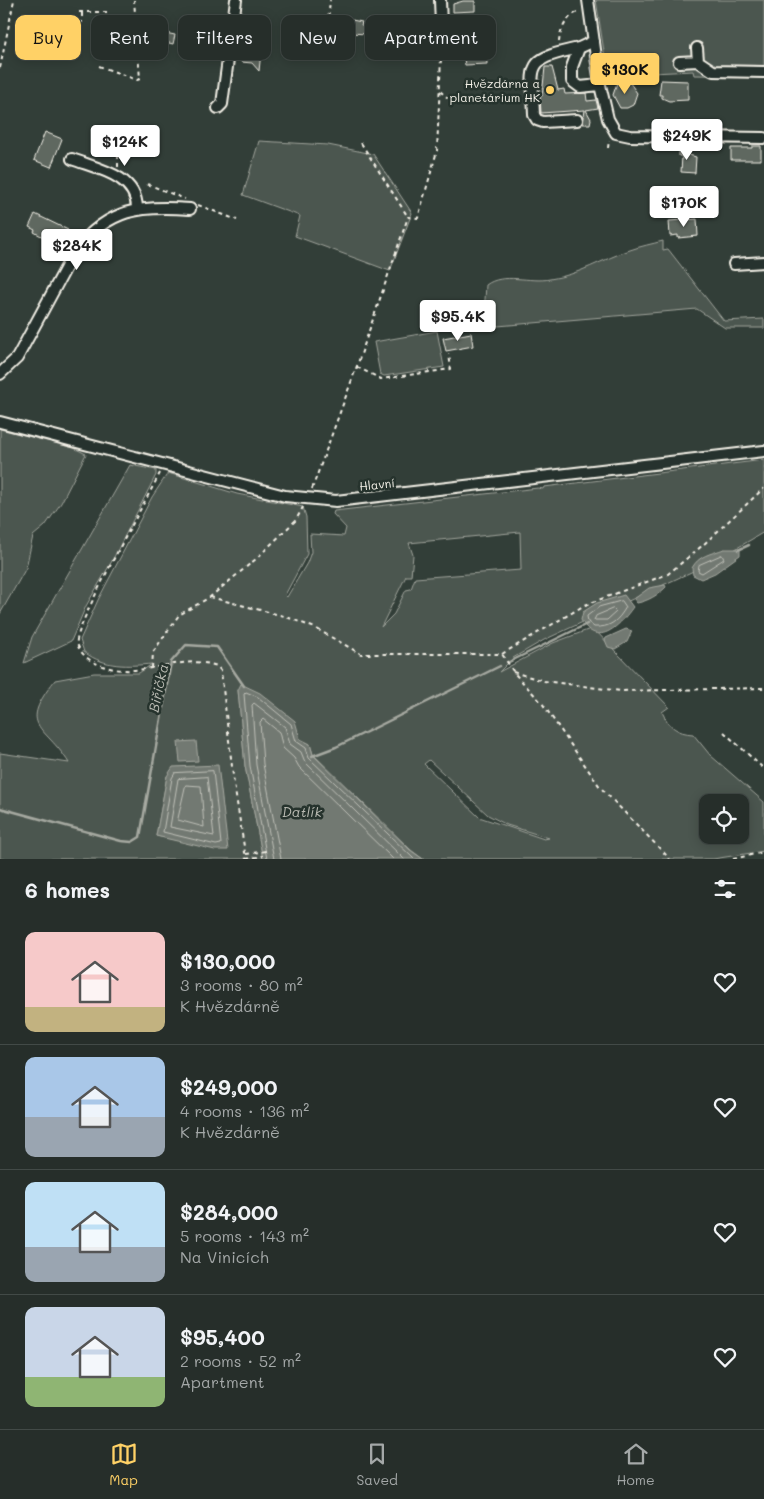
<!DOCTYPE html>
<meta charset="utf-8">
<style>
body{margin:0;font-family:Mali,sans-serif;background:#2e3632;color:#f1f3f6;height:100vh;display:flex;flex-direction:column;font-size:19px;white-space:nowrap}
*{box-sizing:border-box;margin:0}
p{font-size:16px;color:#a4a8a8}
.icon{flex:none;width:28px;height:28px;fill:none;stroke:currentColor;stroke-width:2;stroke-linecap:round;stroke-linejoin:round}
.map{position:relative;height:859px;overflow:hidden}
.side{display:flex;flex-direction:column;background:#262e2a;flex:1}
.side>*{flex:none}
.hud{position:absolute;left:15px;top:15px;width:500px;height:45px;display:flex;gap:10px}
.buttons{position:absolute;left:699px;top:794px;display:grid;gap:10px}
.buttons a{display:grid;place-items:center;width:50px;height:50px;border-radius:10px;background:#262e2a;box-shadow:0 2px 12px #0003,0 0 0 1px #424a47;font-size:25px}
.price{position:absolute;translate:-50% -42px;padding:0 11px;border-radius:5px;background:#fff;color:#222;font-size:16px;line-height:32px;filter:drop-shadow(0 1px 2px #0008)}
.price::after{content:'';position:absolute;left:50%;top:30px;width:15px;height:11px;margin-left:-8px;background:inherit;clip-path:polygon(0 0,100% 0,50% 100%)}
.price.active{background:#ffd166;color:#111}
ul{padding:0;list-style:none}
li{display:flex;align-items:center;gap:15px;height:125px;padding:0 25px}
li+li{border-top:1px solid #424a47}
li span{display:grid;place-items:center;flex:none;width:140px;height:100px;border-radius:10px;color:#555}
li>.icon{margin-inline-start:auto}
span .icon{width:60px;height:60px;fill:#fffc;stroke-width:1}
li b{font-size:21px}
h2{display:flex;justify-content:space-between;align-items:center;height:60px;padding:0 25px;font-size:21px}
.tag{padding:0 18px;border-radius:10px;background:#262e2a;box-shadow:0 2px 12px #0003,0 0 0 1px #424a47;font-size:18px;line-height:45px}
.tag.active{background:#ffd166;color:#111}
.tabs{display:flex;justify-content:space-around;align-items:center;height:70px;border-top:1px solid #424a47;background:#262e2a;font-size:14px;color:#a4a8a8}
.tabs a{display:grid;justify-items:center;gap:2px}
.tabs .active{color:#ffd166}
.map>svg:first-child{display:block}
.green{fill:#4c564f;stroke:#a0a49c;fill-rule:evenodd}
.water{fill:#727972;stroke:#a6a9a1}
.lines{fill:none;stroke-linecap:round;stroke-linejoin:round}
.shore{stroke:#c0c1b9;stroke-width:1}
.stream{stroke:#a6a9a1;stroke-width:2.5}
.building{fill:#5f6861;stroke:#f4f1e8}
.minor-casing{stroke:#f4f1e8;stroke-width:14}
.path{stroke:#f4f1e8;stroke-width:2;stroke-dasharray:4 4;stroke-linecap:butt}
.minor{stroke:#26332d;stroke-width:10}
.poi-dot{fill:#ffd166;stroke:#26332d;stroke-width:2}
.labels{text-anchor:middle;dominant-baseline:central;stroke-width:5;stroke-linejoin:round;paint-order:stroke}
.poi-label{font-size:12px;fill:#f4f1e8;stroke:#26332d;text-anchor:end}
.street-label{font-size:12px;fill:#f4f1e8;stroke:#26332d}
.water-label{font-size:14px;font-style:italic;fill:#babbb3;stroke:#26332d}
</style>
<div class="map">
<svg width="764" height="859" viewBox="0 0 764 859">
<rect width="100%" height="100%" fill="#323e38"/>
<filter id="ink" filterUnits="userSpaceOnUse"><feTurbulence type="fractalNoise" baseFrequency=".02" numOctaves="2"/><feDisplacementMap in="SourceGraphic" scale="10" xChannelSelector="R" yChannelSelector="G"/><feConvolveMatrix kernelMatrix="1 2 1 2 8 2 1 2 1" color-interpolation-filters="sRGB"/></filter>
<g filter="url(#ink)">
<path class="green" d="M596,0H764V76L694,75L693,71L611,75L608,77Z
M259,141L328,145L373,154L412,213L390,271L295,236L300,216L243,195Z
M663,241V250L668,249L724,321L764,319V328H725L697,309L486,327L484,314L486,285C503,272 530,283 550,279C579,275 603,259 630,250C641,246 652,244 663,241Z
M437,331L444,367L384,376L380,374L374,342Z
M0,429L74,448L86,454L61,503L45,526L33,536L26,568L0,614Z
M764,460V532L715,561L544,640L513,658L499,672L553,643L593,628L669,707L662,712C669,727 677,733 693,734L710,755L764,802V851L713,859H423L411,850L313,754L310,744L300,739L238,690L245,766L263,859H0V753L69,763C44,723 17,729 55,680L94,673H139L152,664C127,666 106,668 84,652L80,640L98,600L152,497L168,473L237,494L303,507L306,517L307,554L285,595L287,597L307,563L311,552L310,534L344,536L346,528L333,514L334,511L538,488L543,489L544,487ZM520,532L521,570L415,578L411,589L406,590L394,614L381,627L406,576H411L413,555L409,543ZM429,760L488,815L507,825L549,838L544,839L479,817L424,764ZM167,776L180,841L156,836ZM708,802H740V835H708Z
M130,465L156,470V475L112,561L86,606L71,641L24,663L32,637Z"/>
<path class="water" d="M724,549H740V555L715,573L701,579L693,575L692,568C699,555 711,554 724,549Z
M665,585L666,587C658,595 648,601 637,603L634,599L649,588Z
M624,595L633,607C621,624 598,650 581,620L583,612L597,603Z
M626,629L632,631L627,642L615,649L608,647L605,640L606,638Z
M241,684L260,693L295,721L300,739L310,744L313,755L410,850L423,859H263L245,766L238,690Z
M196,741L198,761L180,762L178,742Z
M218,765L228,850H215L156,836L167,776L173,767Z"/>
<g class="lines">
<path class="shore" d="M722,555L724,559L702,573L698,571L699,565Z
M622,601L626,607C618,621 610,628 594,627L588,622L587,616L599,607Z
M613,609L616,612L607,620H594L596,616Z
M213,771L221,844L216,845L163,832L172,778L175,773Z
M207,777L214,836L170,827L178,779Z
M186,785L201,786L204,827L178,820Z
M267,859L250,766L244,694L246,692L258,697L291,724L296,741L306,748L309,758L414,859
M274,859L256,765L252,705L254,703L285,727L290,744L301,752L305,762L404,859
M281,859L263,764L260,722L263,719L279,732L283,748L294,758L299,767L393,859"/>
<path class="stream" d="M738,550L749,545
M509,662L587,624
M312,756L336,747L500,666
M0,808L121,841L132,842L140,837L171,662L186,645L217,647L244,686"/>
</g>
<path class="building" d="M463,1H475V11L453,12V4Z
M352,20L362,22L361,25H374V32L383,33L385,36L426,34L425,44H406V48H396V43H379V49L367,50V34L350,33Z
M205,23L219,24L218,38L204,36Z
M148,24L159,26L160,32L175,35L173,44L145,37Z
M486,49L487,64L465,65L464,59H459L457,51Z
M243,50L261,52L259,71L252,63L241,62Z
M545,67H552L558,90L564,89L565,94L586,93L587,101L596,100L598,108L586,110L591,119L590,124H583L585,110L541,113L540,96H542Z
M661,80L688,81V100L669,101L662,98V95H659Z
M623,81L630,83L637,93L633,105L627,108H620L613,95L617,83Z
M45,132L62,139L51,167L34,160Z
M752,146H761V160H731V148H752Z
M679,147L689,148V155L696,157L695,173L681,172L682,156H679Z
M35,214L68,230L63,239L58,236L54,243L34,232L35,230L29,227Z
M697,219L698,236L678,238V235L670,236L669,221Z
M471,333L473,346L446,351L443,338Z"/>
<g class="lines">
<g class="minor-casing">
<path id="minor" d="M440,0L442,49
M588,0L600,85L608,119L616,133L630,136L764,138
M594,41L579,48L572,67V81L580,87L600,85
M697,48L698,61
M679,62L698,61L713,71L764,72
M218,108L222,104L236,0
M577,120L543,122L537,120L534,115C532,63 524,60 579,48
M72,159C98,169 136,175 137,208
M734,264L764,262
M0,374L17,358L76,249C110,209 139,205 190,209
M0,422L285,496L336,501L764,451"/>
</g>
<path class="path" d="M79,12H107
M82,13V23
M391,28L419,30
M327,33L330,0
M559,42C560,30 567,15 580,11
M99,66L137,80L140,79L134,0
M0,68L14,0
M440,91L448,98
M361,143L408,217
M608,148L609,140
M118,167V139
M147,184L185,199
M198,205L237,220
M357,367L381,379L451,369L449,354
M160,473C148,497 73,628 77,643C82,662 107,669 123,670C155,672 186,655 217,666L221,671L234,784L246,859
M312,489L358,363L408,217L418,218L437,151L441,57
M210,597L284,616L315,628L361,654H502L515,674L542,703L600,787L670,859
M502,654L585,605L668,574L703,545L764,488
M152,668L153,652L179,615L210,597L256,559L296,520L303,507
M513,672L544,681L621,691L764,688
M724,732L764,769
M246,854L266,851
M246,859L263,856
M733,859L764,852"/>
<use href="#minor" class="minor"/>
</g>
</g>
<circle class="poi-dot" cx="550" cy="90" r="5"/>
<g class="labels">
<g class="poi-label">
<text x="540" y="83">Hvězdárna a<tspan x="540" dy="14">planetárium HK</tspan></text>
</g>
<g class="street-label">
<text transform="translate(377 484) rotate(-6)">Hlavní</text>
</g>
<g class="water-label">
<text transform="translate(158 688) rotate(-78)">Biřička</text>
<text x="302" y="811">Datlík</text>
</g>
</g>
</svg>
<div class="buttons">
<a><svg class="icon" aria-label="locate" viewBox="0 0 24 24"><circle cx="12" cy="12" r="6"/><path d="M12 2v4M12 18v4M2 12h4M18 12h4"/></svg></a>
</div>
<b class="price active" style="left:625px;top:95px">$130K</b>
<b class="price" style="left:687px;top:161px">$249K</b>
<b class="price" style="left:125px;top:167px">$124K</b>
<b class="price" style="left:684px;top:228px">$170K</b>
<b class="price" style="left:77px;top:271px">$284K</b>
<b class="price" style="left:458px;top:342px">$95.4K</b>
<div class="hud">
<a class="tag active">Buy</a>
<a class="tag">Rent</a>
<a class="tag">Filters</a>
<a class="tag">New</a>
<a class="tag">Apartment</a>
</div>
</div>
<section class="side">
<h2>6 homes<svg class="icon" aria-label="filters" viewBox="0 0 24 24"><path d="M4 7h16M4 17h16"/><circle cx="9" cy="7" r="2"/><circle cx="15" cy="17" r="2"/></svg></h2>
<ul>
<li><span style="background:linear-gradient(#f6c9c9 75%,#c2b280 0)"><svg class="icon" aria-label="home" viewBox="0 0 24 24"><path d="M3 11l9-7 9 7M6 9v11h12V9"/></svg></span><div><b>$130,000</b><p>3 rooms · 80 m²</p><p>K Hvězdárně</p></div><svg class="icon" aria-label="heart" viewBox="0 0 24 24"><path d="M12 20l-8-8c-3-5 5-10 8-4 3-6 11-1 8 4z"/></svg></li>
<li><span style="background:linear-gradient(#a9c7e8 60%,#9aa5b1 0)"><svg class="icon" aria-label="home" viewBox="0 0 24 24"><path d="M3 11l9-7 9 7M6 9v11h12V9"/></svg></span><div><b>$249,000</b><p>4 rooms · 136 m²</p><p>K Hvězdárně</p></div><svg class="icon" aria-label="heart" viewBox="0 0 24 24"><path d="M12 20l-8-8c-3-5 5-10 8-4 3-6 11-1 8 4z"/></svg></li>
<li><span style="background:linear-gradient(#bfe0f5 65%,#9aa5b1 0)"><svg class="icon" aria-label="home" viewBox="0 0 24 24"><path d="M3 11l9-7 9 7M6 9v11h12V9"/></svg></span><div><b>$284,000</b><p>5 rooms · 143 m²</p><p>Na Vinicích</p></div><svg class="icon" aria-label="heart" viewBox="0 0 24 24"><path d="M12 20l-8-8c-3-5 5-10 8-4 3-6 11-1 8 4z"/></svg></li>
<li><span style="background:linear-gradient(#c9d6e8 70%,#8fb573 0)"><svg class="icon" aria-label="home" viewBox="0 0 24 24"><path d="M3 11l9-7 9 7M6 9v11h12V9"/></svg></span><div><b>$95,400</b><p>2 rooms · 52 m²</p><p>Apartment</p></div><svg class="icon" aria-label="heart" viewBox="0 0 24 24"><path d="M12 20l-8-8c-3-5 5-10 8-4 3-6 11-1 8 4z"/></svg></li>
</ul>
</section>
<nav class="tabs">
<a class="active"><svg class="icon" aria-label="map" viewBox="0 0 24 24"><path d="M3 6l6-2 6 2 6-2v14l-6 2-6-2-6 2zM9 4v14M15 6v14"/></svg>Map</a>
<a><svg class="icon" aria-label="saved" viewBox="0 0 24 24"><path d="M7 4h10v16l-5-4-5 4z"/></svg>Saved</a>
<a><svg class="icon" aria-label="home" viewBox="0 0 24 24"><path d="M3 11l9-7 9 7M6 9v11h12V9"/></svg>Home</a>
</nav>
